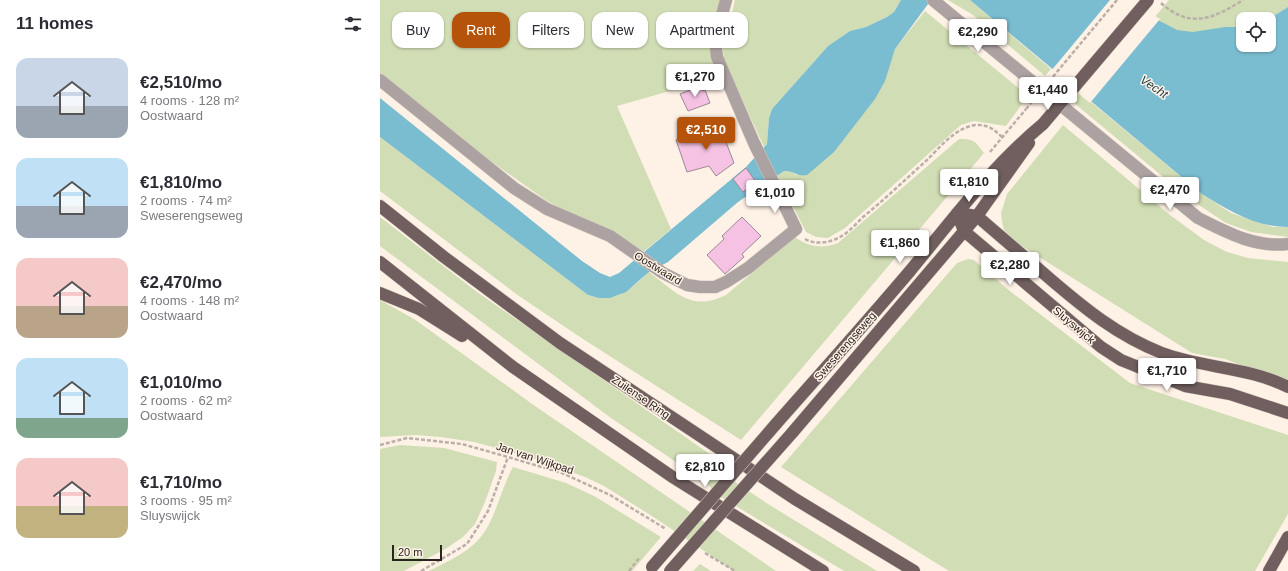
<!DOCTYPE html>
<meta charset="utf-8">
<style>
body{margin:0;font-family:Arial,sans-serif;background:#f2f2f3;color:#2b2b33;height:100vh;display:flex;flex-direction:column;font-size:15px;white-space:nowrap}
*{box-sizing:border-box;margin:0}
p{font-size:13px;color:#7c7c81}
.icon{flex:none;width:22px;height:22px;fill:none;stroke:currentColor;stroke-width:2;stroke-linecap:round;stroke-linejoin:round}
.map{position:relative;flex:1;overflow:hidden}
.drawer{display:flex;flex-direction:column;background:#fff;width:380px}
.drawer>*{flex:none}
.top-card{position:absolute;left:12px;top:12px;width:380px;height:36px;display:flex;gap:8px}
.fabs{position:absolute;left:856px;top:12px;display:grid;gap:8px}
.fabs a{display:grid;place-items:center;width:40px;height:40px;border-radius:8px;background:#fff;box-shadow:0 1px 3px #0004;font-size:20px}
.scale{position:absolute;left:12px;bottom:10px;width:50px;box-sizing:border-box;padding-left:4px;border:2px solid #2a241f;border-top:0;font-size:11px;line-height:14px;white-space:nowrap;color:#2a241f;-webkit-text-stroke:3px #fef1e6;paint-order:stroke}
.price{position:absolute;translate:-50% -34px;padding:0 9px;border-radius:4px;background:#fff;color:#222;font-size:13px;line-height:26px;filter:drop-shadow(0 1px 2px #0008)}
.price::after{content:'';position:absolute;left:50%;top:24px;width:12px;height:9px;margin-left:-6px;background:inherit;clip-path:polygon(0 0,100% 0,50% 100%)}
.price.active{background:#b45309;color:#fff}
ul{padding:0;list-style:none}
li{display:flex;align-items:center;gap:12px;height:100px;padding:0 16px}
li span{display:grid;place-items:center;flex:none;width:112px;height:80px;border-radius:12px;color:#555}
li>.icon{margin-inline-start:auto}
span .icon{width:48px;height:48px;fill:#fffc;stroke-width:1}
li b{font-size:17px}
h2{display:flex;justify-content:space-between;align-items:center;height:48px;padding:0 16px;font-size:17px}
.chip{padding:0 14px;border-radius:12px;background:#fff;box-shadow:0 1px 3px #0004;font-size:14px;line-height:36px}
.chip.active{background:#b45309;color:#fff}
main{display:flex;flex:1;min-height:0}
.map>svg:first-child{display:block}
.green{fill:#d1ddb4}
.water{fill:#7abcd0}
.pier{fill:#fef1e6}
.building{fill:#f5c2e4;stroke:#9b8a95}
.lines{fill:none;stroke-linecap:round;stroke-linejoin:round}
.minor-casing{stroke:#d8ccc2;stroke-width:13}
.major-casing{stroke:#d8ccc2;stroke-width:13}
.path{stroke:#bbb0a7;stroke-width:2.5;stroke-dasharray:4 2;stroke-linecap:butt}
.minor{stroke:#aca2a1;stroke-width:12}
.major{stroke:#705f5e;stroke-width:12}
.major-bridge-casing{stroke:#d8ccc2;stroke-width:13;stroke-linecap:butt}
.path-bridge{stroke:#bbb0a7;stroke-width:2.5;stroke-dasharray:4 2;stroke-linecap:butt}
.major-bridge{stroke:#705f5e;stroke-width:12}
.labels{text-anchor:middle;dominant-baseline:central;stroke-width:3;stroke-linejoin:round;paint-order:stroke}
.street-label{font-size:11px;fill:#2a241f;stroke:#fef1e6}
.water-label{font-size:12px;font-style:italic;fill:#1a3a43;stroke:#fef1e6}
</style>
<main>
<section class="drawer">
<h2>11 homes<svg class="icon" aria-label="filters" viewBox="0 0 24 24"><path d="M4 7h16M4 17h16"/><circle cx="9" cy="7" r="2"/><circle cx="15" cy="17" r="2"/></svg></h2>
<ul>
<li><span style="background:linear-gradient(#c9d6e8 60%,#9aa5b1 0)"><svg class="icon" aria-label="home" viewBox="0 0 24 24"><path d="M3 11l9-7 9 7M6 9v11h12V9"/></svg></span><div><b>€2,510/mo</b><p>4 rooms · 128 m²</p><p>Oostwaard</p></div></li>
<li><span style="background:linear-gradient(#bfe0f5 60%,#9aa5b1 0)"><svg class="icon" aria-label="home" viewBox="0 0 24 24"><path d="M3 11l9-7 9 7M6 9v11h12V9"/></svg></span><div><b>€1,810/mo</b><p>2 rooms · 74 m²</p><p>Sweserengseweg</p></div></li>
<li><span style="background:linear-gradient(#f6c9c9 60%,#b9a48a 0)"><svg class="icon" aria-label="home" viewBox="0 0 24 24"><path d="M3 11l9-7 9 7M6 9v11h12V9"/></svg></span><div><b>€2,470/mo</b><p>4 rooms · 148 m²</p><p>Oostwaard</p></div></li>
<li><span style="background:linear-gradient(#bfe0f5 75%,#7fa58c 0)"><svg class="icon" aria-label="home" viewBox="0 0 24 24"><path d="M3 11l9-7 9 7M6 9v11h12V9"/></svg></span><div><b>€1,010/mo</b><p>2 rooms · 62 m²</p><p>Oostwaard</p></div></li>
<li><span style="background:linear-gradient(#f6c9c9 60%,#c2b280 0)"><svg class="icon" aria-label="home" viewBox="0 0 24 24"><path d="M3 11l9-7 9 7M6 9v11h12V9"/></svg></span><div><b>€1,710/mo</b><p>3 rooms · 95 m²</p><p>Sluyswijck</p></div></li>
</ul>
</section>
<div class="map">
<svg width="908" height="571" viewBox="0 0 908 571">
<rect width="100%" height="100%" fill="#fef1e6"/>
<path class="green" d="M0,0H340L332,58L339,77L237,106L291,229L262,253L167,201L105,157L0,73Z
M355,0H521L514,12L507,17L486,27L470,31L448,46L392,109L389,118L387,144L384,147L344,60L343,49Z
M568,0H590L671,69L665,76L593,15Z
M789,0H908V7L889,19H863V27C842,27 817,37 796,30C788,28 782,21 774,18Z
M545,11L648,96L626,126L594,121L581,125L465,228L448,238L436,237L426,232L397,175C405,170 408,169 416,175L510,63L515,49Z
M682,78L822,194L851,213L893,227H908V237L871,232L846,223L810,199L700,108L675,85Z
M683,125L790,215L824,240L847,252L868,258L908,262V383L845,359L812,353L637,243L624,230L622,222L621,213L627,194Z
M0,137L208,295C235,304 250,290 269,272C297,293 311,312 346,295L415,237C428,247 443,249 458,243L579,139C594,139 595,141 604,153L361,440L203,339L139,296L0,191Z
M0,217L97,292L344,464L349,478L388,504L497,571H464L336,494L327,483L231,418L0,246Z
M588,259L594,260L631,292L750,383L908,435V514L875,571H569L401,467L577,263Z
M0,300L34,319L155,406L396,571H354L275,518L224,486L205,477L156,459L94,442L61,437L36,435L0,437Z
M20,445L64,448L117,462L116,471L105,502L95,524L83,537L67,548L24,571H0V449Z
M133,467L186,483L214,496L281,537L252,571H49C66,562 86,554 99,539C115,522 121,488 133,467Z
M320,564L331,571H313Z"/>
<path class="water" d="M521,0H551L515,49L505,81L495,99L454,152L427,175C417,177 413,170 404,171L358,202L288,262L269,272L246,292L230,298H219L208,295L0,137V98L202,261L220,273L230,277L239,273L366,167L387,144L389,118L392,109L448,46L470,31L486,27L507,17L514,12Z
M590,0H747L774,18L797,30L813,32L845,27H863V45H889V19L908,7V227C876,227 849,211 822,194Z"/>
<path class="pier" d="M730,0H751L780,19L710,103L671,71Z"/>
<path class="building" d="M320,86L323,91L325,90L330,103L308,111L300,94Z
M339,124L354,163L336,176L329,166L307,172L296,140Z
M366,168L376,182L363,192L353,179Z
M362,217L381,236L362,254L364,257L345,274L327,255L344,239L342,236Z"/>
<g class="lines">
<g class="minor-casing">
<path id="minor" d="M553,0L818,218C846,232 875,248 908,244
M0,80L134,188L167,209L230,236L283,273L307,285L320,287H335L346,282L368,268L416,229L374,143L337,57L335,41L346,0"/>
</g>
<g class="major-casing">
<path id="major" d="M0,206L64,257L180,343L415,499L534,571
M0,262L133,367L294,478L443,571
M0,293L39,309L82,336
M908,387C869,367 822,368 782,353C738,336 704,308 669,278C645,257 621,237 597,216L577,213L584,231L721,347L741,360L805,386L850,394L908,413
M396,424C441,373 486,323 530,271C572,220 612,166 663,124
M412,433L597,216L649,143
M889,571L908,537"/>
</g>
<path class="path" d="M781,3C810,29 833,19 863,0
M610,152L646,109
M425,239C435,245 450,243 460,237C468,233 476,224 483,217C505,199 526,179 547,160C560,147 576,127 596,125C607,124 615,130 622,137
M0,445L27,438L82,444L128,457L182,473L230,495L286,529
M325,553L355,571
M41,571L87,544L108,511L128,457
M249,571L260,557"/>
<use href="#minor" class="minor"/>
<use href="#major" class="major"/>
<g class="major-bridge-casing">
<path id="major-bridge" d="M663,124L768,0
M272,567L396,424
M290,571L412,433"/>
</g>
<path class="path-bridge" d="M646,109L737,0"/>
<use href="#major-bridge" class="major-bridge"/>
</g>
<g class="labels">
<g class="street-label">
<text transform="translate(278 268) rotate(31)">Oostwaard</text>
<text transform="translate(694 325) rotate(40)">Sluyswijck</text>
<text transform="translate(465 346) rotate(-49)">Sweserengseweg</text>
<text transform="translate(261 397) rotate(34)">Zuilense Ring</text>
<text transform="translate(155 458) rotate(18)">Jan van Wijkpad</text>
</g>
<g class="water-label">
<text transform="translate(774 87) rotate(34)">Vecht</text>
</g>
</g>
</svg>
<div class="fabs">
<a><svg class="icon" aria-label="locate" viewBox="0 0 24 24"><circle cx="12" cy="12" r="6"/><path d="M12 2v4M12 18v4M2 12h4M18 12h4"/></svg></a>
</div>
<div class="scale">20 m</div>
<b class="price" style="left:598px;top:53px">€2,290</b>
<b class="price" style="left:315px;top:98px">€1,270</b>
<b class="price" style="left:668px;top:111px">€1,440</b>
<b class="price active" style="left:326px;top:151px">€2,510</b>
<b class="price" style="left:589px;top:203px">€1,810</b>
<b class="price" style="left:790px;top:211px">€2,470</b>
<b class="price" style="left:395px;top:214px">€1,010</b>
<b class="price" style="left:520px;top:264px">€1,860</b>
<b class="price" style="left:630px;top:286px">€2,280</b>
<b class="price" style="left:787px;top:392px">€1,710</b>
<b class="price" style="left:325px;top:488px">€2,810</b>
<div class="top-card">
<a class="chip">Buy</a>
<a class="chip active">Rent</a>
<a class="chip">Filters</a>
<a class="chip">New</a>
<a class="chip">Apartment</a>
</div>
</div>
</main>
